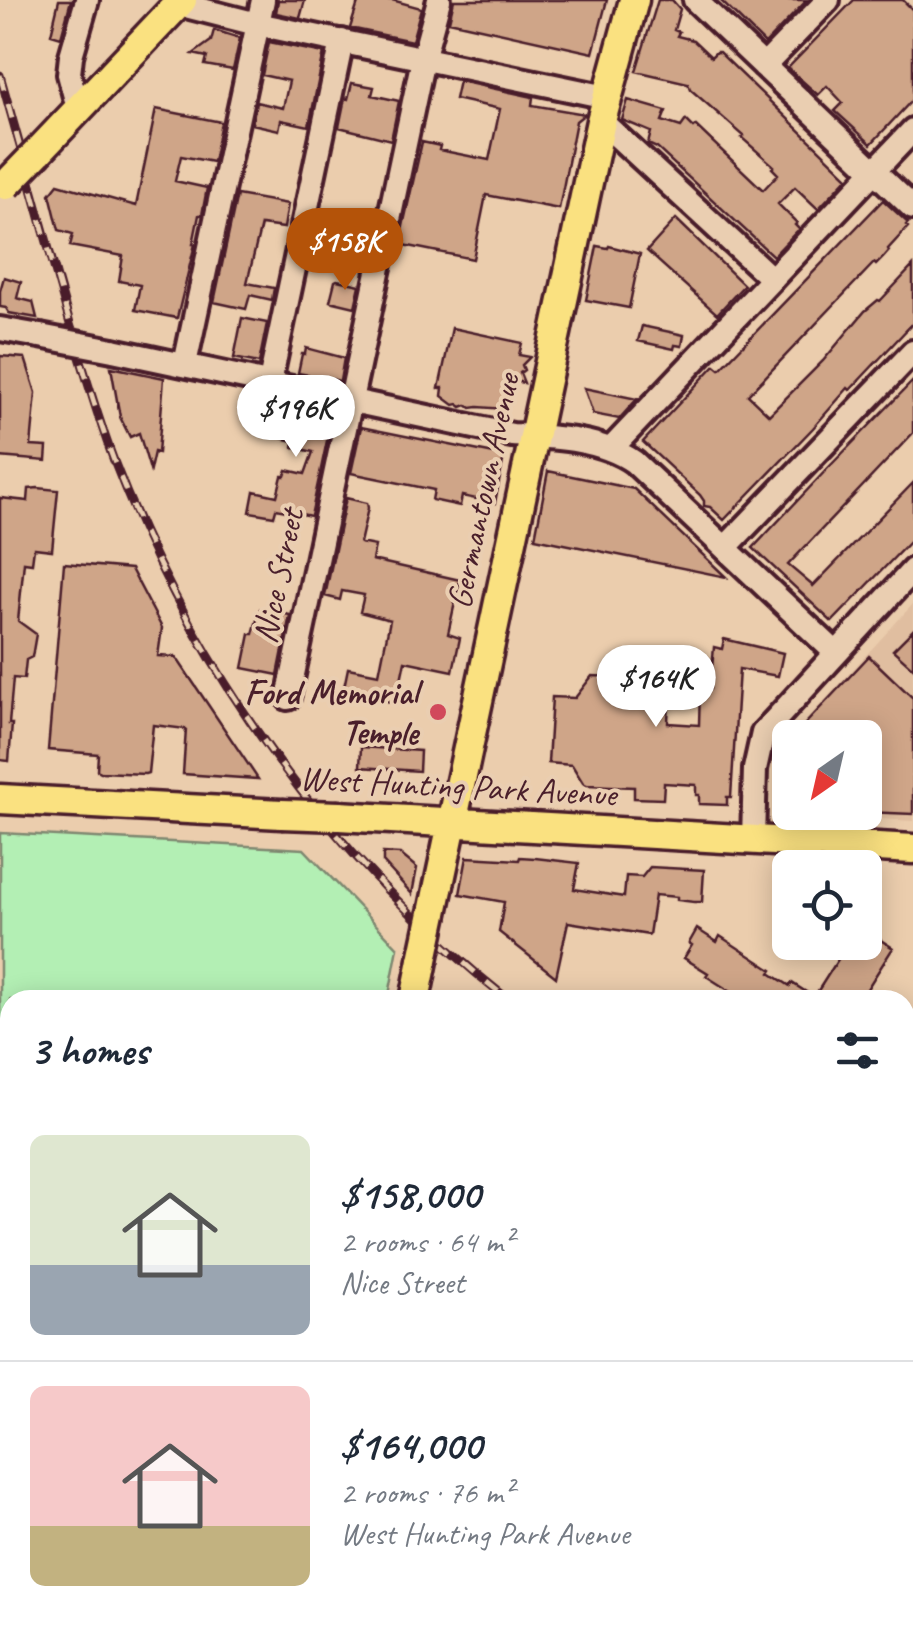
<!DOCTYPE html>
<meta charset="utf-8">
<style>
body{margin:0;font-family:Caveat,sans-serif;background:#f6f6f7;color:#1f2937;height:100vh;display:flex;flex-direction:column;font-size:38px;white-space:nowrap}
*{box-sizing:border-box;margin:0}
p{font-size:32px;color:#747a83}
.icon{flex:none;width:55px;height:55px;fill:none;stroke:currentColor;stroke-width:2;stroke-linecap:round;stroke-linejoin:round}
.map{position:relative;flex:1;overflow:hidden}
.drawer{position:absolute;left:0px;top:990px;width:915px;height:642px;display:flex;flex-direction:column;background:#fff;border-radius:30px 30px 0 0;box-shadow:0 5px 25px #0003}
.drawer>*{flex:none}
.needle{width:65px;rotate:214deg}
.buttons{position:absolute;left:772px;top:720px;display:grid;gap:20px}
.buttons a{display:grid;place-items:center;width:110px;height:110px;border-radius:15px;background:#fff;box-shadow:0 5px 25px #0003;font-size:50px}
.price{position:absolute;translate:-50% -85px;padding:0 22px;border-radius:35px;background:#fff;color:#222;font-size:32px;line-height:65px;filter:drop-shadow(0 2px 5px #0008)}
.price::after{content:'';position:absolute;left:50%;top:60px;width:30px;height:22px;margin-left:-15px;background:inherit;clip-path:polygon(0 0,100% 0,50% 100%)}
.price.on{background:#b45309;color:#fff}
ul{padding:0;list-style:none}
li{display:flex;align-items:center;gap:30px;height:250px;padding:0 30px}
li+li{border-top:2px solid #e0e1e3}
li span{display:grid;place-items:center;flex:none;width:280px;height:200px;border-radius:15px;color:#555}
li>.icon{margin-inline-start:auto}
span .icon{width:120px;height:120px;fill:#fffc;stroke-width:1}
li b{font-size:42px}
h2{display:flex;justify-content:space-between;align-items:center;height:120px;padding:0 30px;font-size:42px}
.map>svg:first-child{display:block}
.built{fill:#e0bea0}
.pitch{fill:#b3efb4;stroke:#7e8770;stroke-width:2.5}
.building{fill:#cfa588;stroke:#4a1f2b;stroke-width:2.5}
.lines{fill:none;stroke-linecap:round;stroke-linejoin:round}
.minor-casing{stroke:#4a1f2b;stroke-width:30}
.major-casing{stroke:#4a1f2b;stroke-width:35}
.minor{stroke:#eaceb1;stroke-width:22}
.major{stroke:#fae180;stroke-width:28}
.rail-casing{stroke:#4a1f2b;stroke-width:9}
.rail{stroke:#eaceb1;stroke-width:5;stroke-dasharray:15;stroke-linecap:butt}
.minor-bridge-casing{stroke:#4a1f2b;stroke-width:30;stroke-linecap:butt}
.major-bridge-casing{stroke:#4a1f2b;stroke-width:35;stroke-linecap:butt}
.minor-bridge{stroke:#eaceb1;stroke-width:22}
.major-bridge{stroke:#fae180;stroke-width:28}
.poi-dot{fill:#d1495b;stroke:#eaceb1;stroke-width:4}
.labels{text-anchor:middle;dominant-baseline:central;stroke-width:8;stroke-linejoin:round;paint-order:stroke}
.street-label{font-size:35px;fill:#4a1f2b;stroke:#eaceb1}
.poi-label{font-size:35px;font-weight:bold;fill:#4a1f2b;stroke:#eaceb1;text-anchor:end}
</style>
<div class="map">
<svg width="913" height="1631" viewBox="0 0 913 1631">
<rect width="100%" height="100%" fill="#ebcdad"/>
<filter id="ink" filterUnits="userSpaceOnUse"><feTurbulence type="fractalNoise" baseFrequency=".01" numOctaves="2"/><feDisplacementMap in="SourceGraphic" scale="20" xChannelSelector="R" yChannelSelector="G"/><feConvolveMatrix kernelMatrix="1 2 1 2 8 2 1 2 1" color-interpolation-filters="sRGB"/></filter>
<g filter="url(#ink)">
<path class="built" d="M913,604V821L781,813L790,738V812H865V738H790Z
M416,1623L581,1622L689,1630L416,1631Z"/>
<path class="pitch" d="M0,833L304,849L398,948L388,1000H10V1120L0,1119Z"/>
<path class="building" d="M59,0H71L61,37L51,34Z
M278,0H305L300,18L276,13Z
M359,0H392L421,8L412,41L350,28Z
M454,0H607L593,53L449,21Z
M658,0H672L680,9L674,30L679,32L677,36L693,40L711,57L716,52H719L848,177L818,209L795,187L778,204L797,223L795,225L799,229L773,256L657,148L648,144L651,132L622,120L628,100L666,111L662,121L681,127L686,120L694,128L696,126L763,190L778,174L772,168L774,166L742,138L744,136L690,89L688,83L636,71Z
M720,0H807L765,44Z
M854,0H903L913,10V99L871,144L835,111L843,103L827,86L818,95L788,68Z
M214,30L240,38L233,70L205,65L207,57L193,54L211,41Z
M269,42L324,53L309,126L281,120L279,130L252,124L256,102L283,108L289,81L262,75Z
M459,81L533,97L532,105L585,114L576,121L559,209L486,195L473,259L399,244L422,142L440,146L439,150L489,160L500,109L455,99Z
M352,83L374,87L372,95L399,101L391,140L339,127L345,98L348,99Z
M156,109L221,122L213,162L181,156L175,181L207,188L202,215H199L193,244H195L177,318L135,310L140,285L119,281L123,256L70,246L73,234L59,230L50,194L58,184L136,206Z
M237,195L288,204L284,228L261,225L247,283L274,288L272,300L250,295L246,309L214,302Z
M883,200L908,223L906,225L908,227L888,249L889,251L883,258L876,265L874,263L748,395L769,415L823,361L865,311L878,300L880,301L913,266V323L850,390L848,388L813,428L724,520L710,507L704,506V501L700,495L643,442L715,365L720,369Z
M676,219L744,285L717,314L647,251Z
M597,246L608,248L609,246L640,254L629,308L586,300Z
M4,277L21,282L17,298L33,302L37,318L9,313L6,308L0,307V291Z
M337,280L360,285L355,307L330,301L335,281Z
M242,318L267,323L259,363L234,358Z
M642,326L684,335L682,346L675,345L674,349L638,341Z
M452,328L522,343L519,355L530,357L522,365L524,370L520,373L524,383L514,381L505,409L478,407L471,408L467,405L462,407L458,404L454,405L442,396L443,388H439Z
M306,348L344,358L340,381L298,373L302,354H305Z
M0,356L25,358L36,393L31,446L47,447L46,461L0,457Z
M111,367L164,378L158,453L154,452L150,470L139,433L130,437L120,417Z
M913,381V433L788,565L813,586L913,483V538L832,622L753,548L829,467Z
M584,388L637,399L619,419L593,414Z
M274,401L319,411L318,414L332,417L311,516L276,509L274,516L250,512L254,491L277,496L282,476H285L287,470L305,474L313,452L293,447L294,441L269,435L271,424L269,423Z
M361,427L504,456L495,503L462,496L460,506L432,500L434,490L351,473Z
M548,471L634,489L726,577L535,538Z
M38,488L58,490L52,550L34,548L32,563L24,562L18,621L36,634L32,657L26,660L24,679L13,678L9,724H12L9,761L0,760V498L28,501L29,489Z
M346,498L367,503L368,508L360,543L375,546L372,560L460,580L448,634L460,638L453,671L405,661L396,703L343,692L348,668L379,674L390,620L360,612L364,595L342,591L340,600L325,596Z
M64,563L131,569L162,628L158,656L176,657L258,779L183,774L186,729L153,725L148,773L145,774L101,772L97,770L98,754L48,750Z
M260,609L290,615L278,675L243,668L250,634H253Z
M913,630V668L893,650Z
M724,639L783,653L778,676L739,669L731,797H727V805L699,804V795H696V785L664,783L663,799L634,798V787L587,785L583,783L572,765L548,763L552,697L575,698L592,676L640,678V673L670,674L668,723L699,725L700,689H710L714,647L722,649Z
M869,656L913,698V814L865,812V738H792Z
M361,747L420,751L419,771L360,767Z
M383,853L400,854L417,868L412,894L383,862Z
M467,857L519,860L520,857L535,858L579,863L574,889L624,897L626,876L642,877L650,867L704,870L702,902H694L677,900V897L655,895L649,935L568,922L556,977L499,932L504,902L460,894Z
M697,929L717,942L720,936L772,970L770,973L790,986L792,983L814,997L849,942H865V930L893,948L860,1000H744L706,976L708,973L684,958L692,945L689,943Z"/>
<g class="lines">
<g class="minor-casing">
<path id="minor" d="M695,0L913,208
M178,4L257,24L607,97
M764,66L828,0
M78,108L69,74L71,56L87,0
M601,121L771,278
M0,329L40,336
M113,350L512,435C552,437 600,438 634,462L836,653
M185,364L263,0
M270,382L342,41
M611,449L913,130
M725,548L913,352
M288,698L401,163L423,59L439,0
M753,839L755,769L763,733L913,570
M0,1132L10,1133
M0,1234L10,1235
M905,1262L913,1265
M0,1330L10,1331
M905,1434L913,1435
M0,1457L10,1467
M0,1530L10,1519
M905,1548L913,1549
M0,1628L25,1631
M706,1631L707,1622"/>
</g>
<g class="major-casing">
<path id="major" d="M38,152L182,0
M0,799L282,814
M339,816L913,849
M433,913L601,121L634,0
M415,1000L423,960
M310,1631L311,1622"/>
</g>
<use href="#minor" class="minor"/>
<use href="#major" class="major"/>
<g class="rail-casing">
<path id="rail" d="M0,75C23,158 46,241 70,324C84,370 97,416 114,461C195,671 332,861 509,1000
M905,1216L913,1219"/>
</g>
<use href="#rail" class="rail"/>
<g class="minor-bridge-casing">
<path id="minor-bridge" d="M40,336L113,350"/>
</g>
<g class="major-bridge-casing">
<path id="major-bridge" d="M6,185L38,152
M282,814L339,816
M423,960L433,913"/>
</g>
<use href="#minor-bridge" class="minor-bridge"/>
<use href="#major-bridge" class="major-bridge"/>
</g>
</g>
<circle class="poi-dot" cx="438" cy="712" r="10"/>
<g class="labels">
<g class="street-label">
<text transform="translate(483 491) rotate(-78)">Germantown Avenue</text>
<text transform="translate(278 576) rotate(-78)">Nice Street</text>
<text transform="translate(458 786) rotate(3)">West Hunting Park Avenue</text>
</g>
<g class="poi-label">
<text x="418" y="692">Ford Memorial<tspan x="418" dy="40">Temple</tspan></text>
</g>
</g>
</svg>
<div class="buttons">
<a><svg class="needle" viewBox="-14 -14 28 28"><path d="M0-13l5 13h-10z" fill="#e53935"/><path d="M0 13l5-13h-10z" fill="#747a83"/></svg></a>
<a><svg class="icon" aria-label="locate" viewBox="0 0 24 24"><circle cx="12" cy="12" r="6"/><path d="M12 2v4M12 18v4M2 12h4M18 12h4"/></svg></a>
</div>
<b class="price on" style="left:345px;top:293px">$158K</b>
<b class="price" style="left:296px;top:460px">$196K</b>
<b class="price" style="left:656px;top:730px">$164K</b>
<section class="drawer">
<h2>3 homes<svg class="icon" aria-label="filters" viewBox="0 0 24 24"><path d="M4 7h16M4 17h16"/><circle cx="9" cy="7" r="2"/><circle cx="15" cy="17" r="2"/></svg></h2>
<ul>
<li><span style="background:linear-gradient(#dfe7d0 65%,#9aa5b1 0)"><svg class="icon" aria-label="home" viewBox="0 0 24 24"><path d="M3 11l9-7 9 7M6 9v11h12V9"/></svg></span><div><b>$158,000</b><p>2 rooms · 64 m²</p><p>Nice Street</p></div></li>
<li><span style="background:linear-gradient(#f6c9c9 70%,#c2b280 0)"><svg class="icon" aria-label="home" viewBox="0 0 24 24"><path d="M3 11l9-7 9 7M6 9v11h12V9"/></svg></span><div><b>$164,000</b><p>2 rooms · 76 m²</p><p>West Hunting Park Avenue</p></div></li>
</ul>
</section>
</div>
